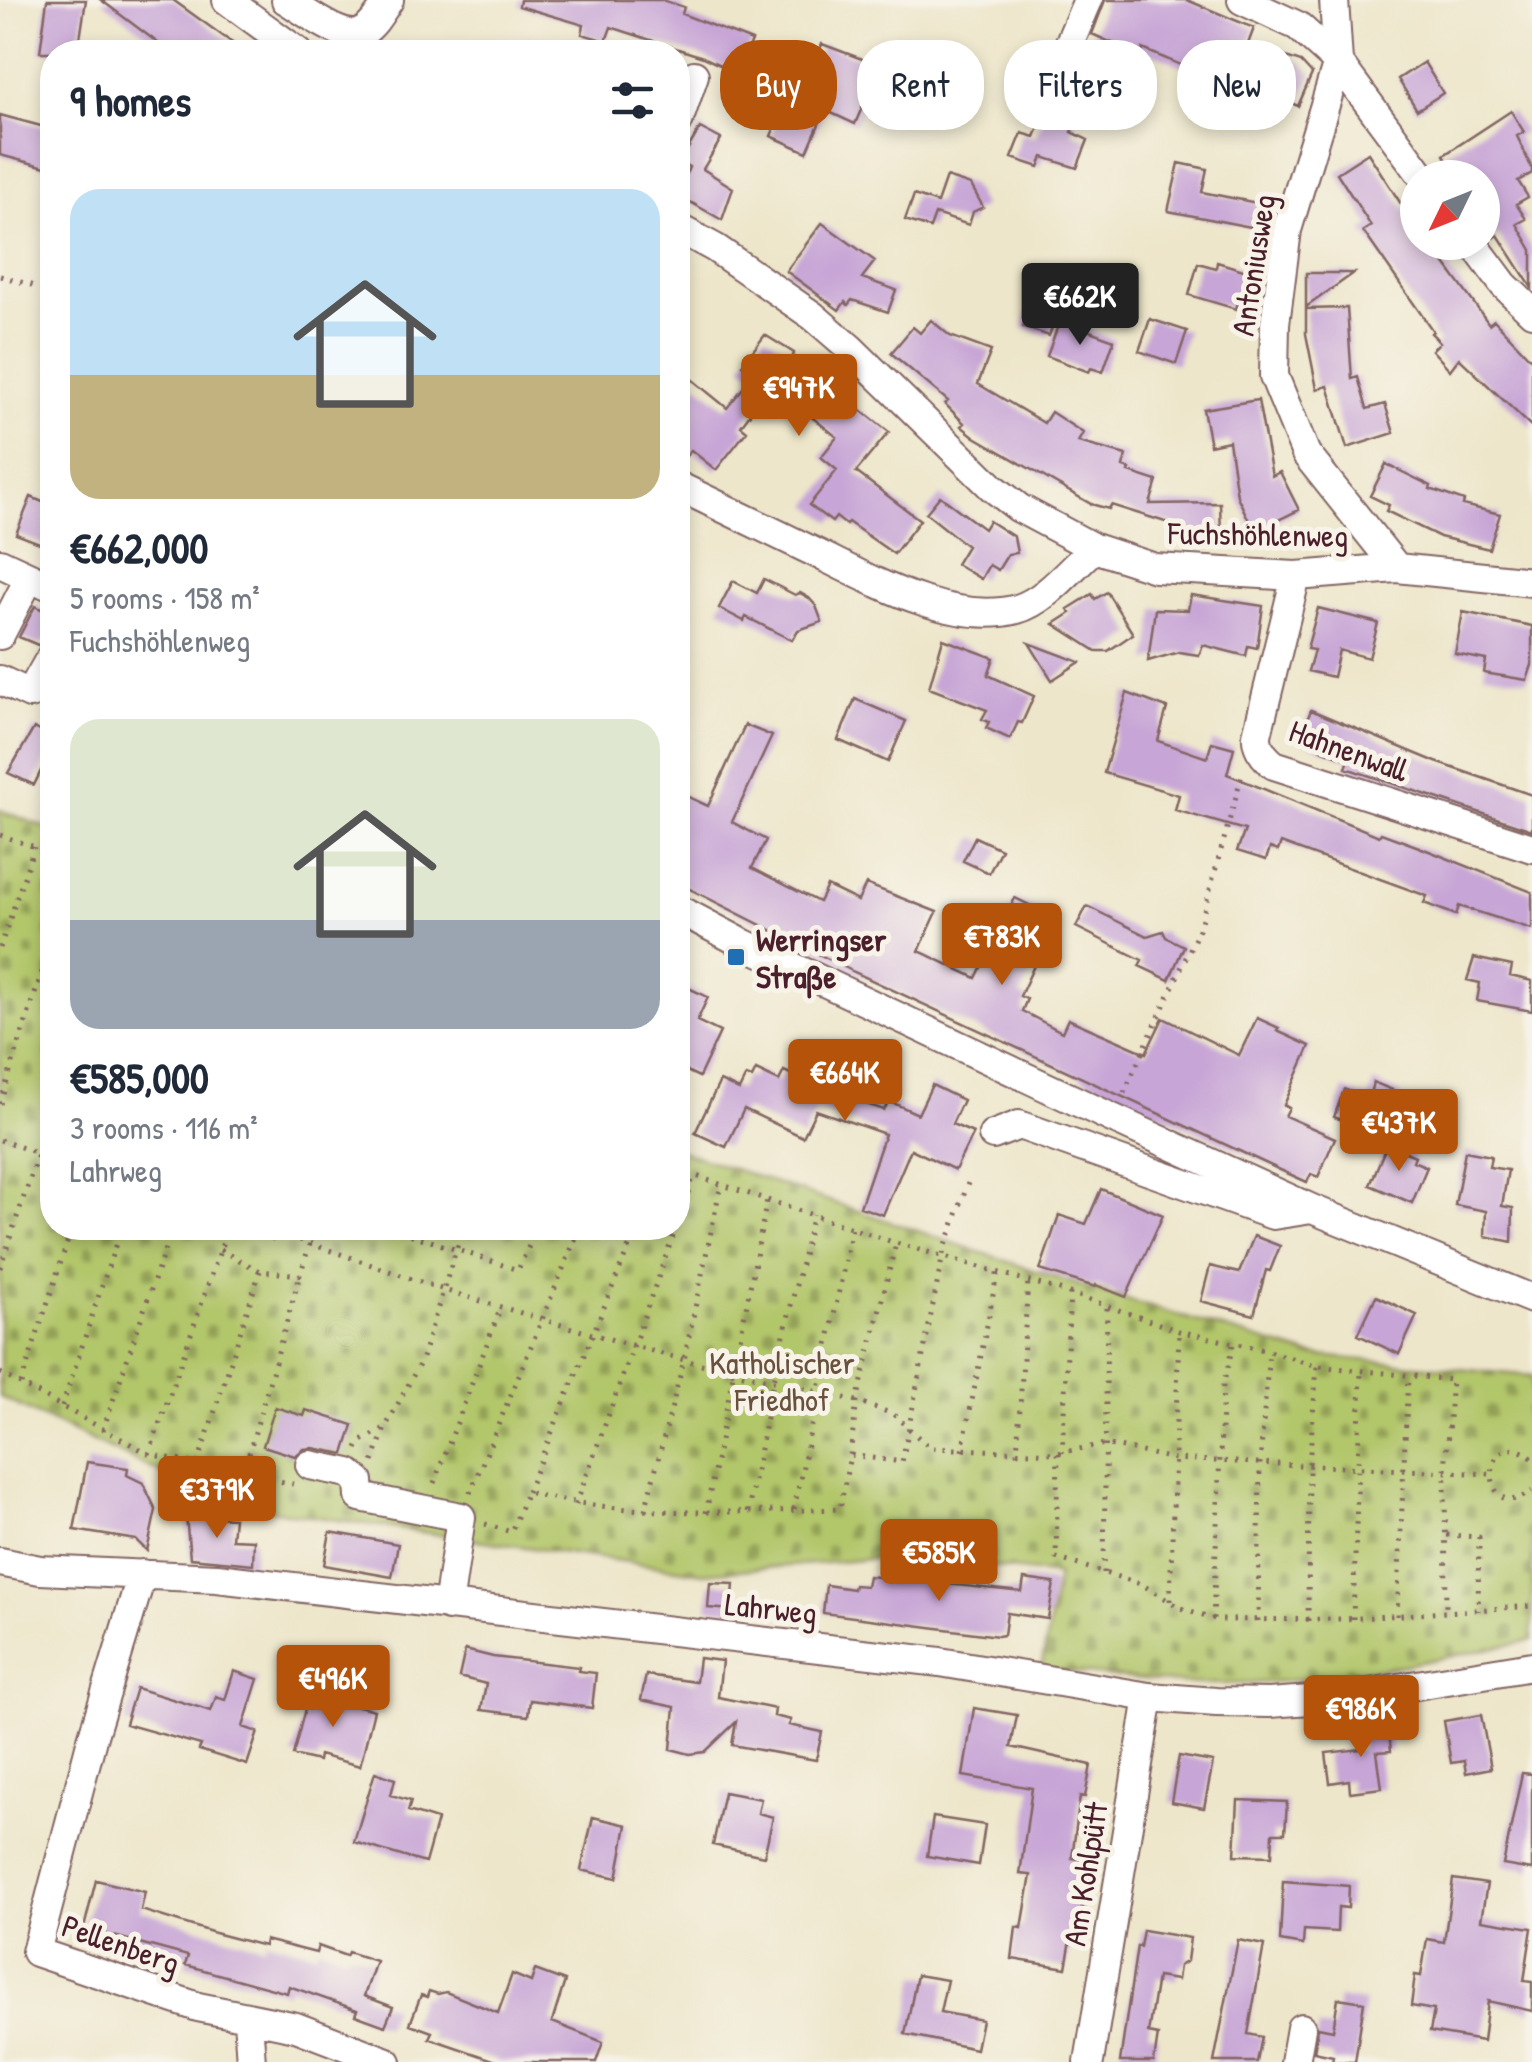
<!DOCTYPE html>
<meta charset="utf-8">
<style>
body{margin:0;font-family:"Patrick Hand",sans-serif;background:#f6f6f7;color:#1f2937;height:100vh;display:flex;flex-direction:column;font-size:38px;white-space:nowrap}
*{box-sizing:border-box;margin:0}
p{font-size:32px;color:#747a83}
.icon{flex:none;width:55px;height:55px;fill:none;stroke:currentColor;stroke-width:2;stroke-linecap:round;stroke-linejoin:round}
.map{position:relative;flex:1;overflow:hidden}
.sheet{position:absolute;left:40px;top:40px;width:650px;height:1200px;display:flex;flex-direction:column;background:#fff;border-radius:40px;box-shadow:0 5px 15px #0003}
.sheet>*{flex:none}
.banner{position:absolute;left:720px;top:40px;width:660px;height:90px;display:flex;gap:20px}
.needle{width:65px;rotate:227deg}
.fabs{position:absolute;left:1400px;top:160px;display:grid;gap:20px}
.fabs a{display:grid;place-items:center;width:100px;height:100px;border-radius:50%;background:#fff;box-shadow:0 5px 15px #0003;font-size:50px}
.price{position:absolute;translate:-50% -85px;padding:0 22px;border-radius:10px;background:#b45309;color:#fff;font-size:32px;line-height:65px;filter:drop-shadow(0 2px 5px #0008)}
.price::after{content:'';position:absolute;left:50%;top:60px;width:30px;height:22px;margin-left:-15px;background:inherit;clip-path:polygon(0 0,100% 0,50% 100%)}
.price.selected{background:#222;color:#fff}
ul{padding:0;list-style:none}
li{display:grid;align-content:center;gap:20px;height:530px;padding:0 30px}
li span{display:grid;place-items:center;height:310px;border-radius:30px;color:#555}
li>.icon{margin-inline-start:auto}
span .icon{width:180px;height:180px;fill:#fffc;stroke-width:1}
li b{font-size:42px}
h2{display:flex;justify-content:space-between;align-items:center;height:120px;padding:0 30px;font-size:42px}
.chip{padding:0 35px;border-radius:40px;background:#fff;box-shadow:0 5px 15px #0003;font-size:35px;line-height:90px}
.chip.selected{background:#b45309;color:#fff}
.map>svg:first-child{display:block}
.cemetery{fill:url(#cemetery-stones);stroke:#7e724a;stroke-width:2.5}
.building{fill:#c7a5d6}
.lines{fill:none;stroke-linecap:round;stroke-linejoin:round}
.minor-casing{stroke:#836563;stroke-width:32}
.path{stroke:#836563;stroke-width:5;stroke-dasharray:2.5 8;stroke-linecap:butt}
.minor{stroke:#fff;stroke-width:28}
.poi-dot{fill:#1f6fb2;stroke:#f7f3e8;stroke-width:4}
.labels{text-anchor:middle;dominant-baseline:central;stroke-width:10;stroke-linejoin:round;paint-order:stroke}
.street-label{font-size:32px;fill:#4a1f2b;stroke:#f7f3e8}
.poi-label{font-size:32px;font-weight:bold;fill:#4a1f2b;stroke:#f7f3e8;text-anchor:start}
.park-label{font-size:32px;fill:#69513e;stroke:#f7f3e8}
</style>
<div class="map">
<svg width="1532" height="2062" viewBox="0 0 1532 2062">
<defs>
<pattern id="cemetery-stones" width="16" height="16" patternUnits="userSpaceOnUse" patternTransform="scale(2.5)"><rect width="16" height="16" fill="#b2c66a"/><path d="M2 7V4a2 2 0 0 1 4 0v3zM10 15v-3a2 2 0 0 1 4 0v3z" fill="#93a057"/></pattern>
</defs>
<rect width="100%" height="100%" fill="#f7f3e8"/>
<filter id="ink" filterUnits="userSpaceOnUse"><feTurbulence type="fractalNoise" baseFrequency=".01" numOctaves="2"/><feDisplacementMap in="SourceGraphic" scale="20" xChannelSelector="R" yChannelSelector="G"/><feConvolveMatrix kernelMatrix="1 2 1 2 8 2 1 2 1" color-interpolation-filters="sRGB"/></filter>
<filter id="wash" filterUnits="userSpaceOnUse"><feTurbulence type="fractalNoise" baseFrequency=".0048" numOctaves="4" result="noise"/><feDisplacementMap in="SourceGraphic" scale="40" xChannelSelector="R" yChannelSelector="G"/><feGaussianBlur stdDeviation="2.25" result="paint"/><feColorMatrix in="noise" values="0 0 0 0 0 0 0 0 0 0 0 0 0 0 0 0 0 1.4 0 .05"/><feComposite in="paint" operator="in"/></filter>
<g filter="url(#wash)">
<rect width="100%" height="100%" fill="#ede6ca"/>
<path class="cemetery" d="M0,810L52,830V1228H678V1150L1077,1285L1309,1355L1532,1376V1640C1429,1661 1328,1683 1223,1684C1163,1685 1101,1674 1041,1669L1058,1575L909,1556L704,1573L227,1504L0,1397Z"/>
<g id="blocks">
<path class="building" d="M47,0H86L78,52H40Z
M101,0H173L245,52H170Z
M520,0H662L684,7L682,14L752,41L739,74L703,57L611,27L606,41L582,34L584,25L519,6Z
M1105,0H1187L1254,28L1248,44L1301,62L1312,74L1298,106L1204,65L1202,74L1143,49L1141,56L1092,34Z
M822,44L918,80L904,113L866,98L855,124L825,110L807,152L771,136L784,105L766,97L775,70L807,82Z
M1424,62L1443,93L1417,110L1398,79Z
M1060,105L1079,112L1072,132L1088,140L1077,168L1043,157L1039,167L1012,158L1022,133L1035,137L1047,108Z
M1511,111L1524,132L1517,136L1532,169V173L1518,181L1528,197L1516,204L1526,219L1517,224L1532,250V288L1498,235L1494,238L1482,219V178H1457L1444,155Z
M0,115L52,129L49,168L0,155Z
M700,128L721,139L703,169L733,188L722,220L678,195L689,167L680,162Z
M1368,153L1418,230V242H1429L1489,324L1494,320L1532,360V427L1459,358L1450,370L1432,350L1440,342L1431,333L1433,331L1363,231L1371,226L1337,173Z
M1179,163L1207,169L1202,192L1257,203L1251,227L1168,211Z
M946,177L971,185L983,207L973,212L969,225L935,214L930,228L905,220L914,195L937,203Z
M822,223L875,261L862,278L896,290L888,312L852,300L848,305L845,302L839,310L786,271Z
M1217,262L1247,271L1236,309L1189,295L1198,263L1216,268Z
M1044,264L1072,274L1049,336L1023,327Z
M1306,273H1354L1306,307Z
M1347,308L1352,379L1358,377L1367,409L1385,404L1394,433L1347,448L1328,386L1317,389L1306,334V309Z
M1150,319L1187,331L1176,364L1139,351Z
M931,320L950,336L991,351L978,384L1044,423L1051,412L1083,433L1078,442L1126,455L1123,467L1130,469L1129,472L1157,481L1150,504L1220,503L1221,535L1175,536V525L1111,505L1109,509L1091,504L975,437L961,426L964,423L945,404L948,401L891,353L913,327L920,333Z
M1060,320L1114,340L1103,372L1091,368L1089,372L1047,356Z
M765,335L794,353L792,359L858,412L860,409L889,432L856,472L920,520L894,554L848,522L846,525L836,517L832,522L809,505L837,470L821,457L837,437L771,385L741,426L747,431L716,470L691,450L678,466V368L727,408L754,374L742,365Z
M1258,400L1272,476L1280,472L1299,510L1274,522L1277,529L1258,539L1237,496L1229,441L1210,445L1203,409Z
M1386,464L1431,486L1430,489L1464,501L1463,505L1500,514L1489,549L1440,537L1386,511L1389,505L1370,496Z
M940,496L984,529L989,521L1014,537L1017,553L1008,554L998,570L989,565L981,579L956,564L967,546L926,513Z
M31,497L52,506V534L47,546L16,534Z
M764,579L795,595L800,593L809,598L816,606L822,622L798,630L792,640L746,617L744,621L719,608L733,581L757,593Z
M1107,592L1133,634L1108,651H1096L1054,624L1071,613L1068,609L1092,594L1095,599Z
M1191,595L1263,606L1257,648L1248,646L1246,656L1203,645L1199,655L1179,652L1148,661L1155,609L1188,610Z
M35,606L52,614V638L38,645L19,637Z
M1318,608L1378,623L1369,658L1339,650L1333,677L1308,671L1314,650L1307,649Z
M1463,612L1532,626V665L1527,680L1484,673L1486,660L1455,654Z
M943,639L994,658L988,675L1034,696L1022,723L1018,722L1010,739L986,728L989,722L982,719L987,710L929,688Z
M1029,643L1080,662L1052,680Z
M1127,693L1167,708L1158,741L1207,758L1212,742L1234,748L1227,774L1379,836L1381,833L1419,847L1532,892V929L1459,906L1456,915L1424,903L1427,896L1281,843L1278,851L1270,848L1266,860L1237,851L1245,830L1175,810L1179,795L1104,773Z
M855,699L906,721L888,762L838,740Z
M1311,710L1436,762L1532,795V830L1346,768L1349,760L1299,740Z
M745,725L772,736L732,822L766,840L752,868L819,902L827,886L858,901L866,884L937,912L919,951L976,978L1015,898L1056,918L1020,996L1027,999L1022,1011L1062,1032L1068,1019L1146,1053L1163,1018L1239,1055L1257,1018L1279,1028L1277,1031L1310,1046L1284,1105L1289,1108L1285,1116L1335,1138L1318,1177L1311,1174L1307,1182L1278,1169L854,972L678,883V792L708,806Z
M34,728L52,737V748L34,785L8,773Z
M975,837L1001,849L989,873L963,861Z
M1087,906L1147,936L1163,931L1166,937L1184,946L1169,980L1139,966L1142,960L1076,927Z
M1474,958L1512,966L1510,976L1532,981V1011L1477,1001L1480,983L1467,980Z
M678,983L708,997L697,1021L720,1032L699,1077L678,1067Z
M756,1070L779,1081L784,1071L829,1092L884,1110L889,1101L918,1114L932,1085L963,1100L952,1124L973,1133L955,1170L911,1149L883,1215L860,1207L885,1134L816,1110L803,1137L744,1109L726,1147L695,1133L720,1081L739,1090L746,1076L752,1078Z
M1373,1082L1402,1094L1386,1136L1334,1117L1344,1089L1369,1098Z
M1387,1144L1415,1156L1413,1161L1427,1167L1412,1203L1370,1185Z
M1465,1151L1491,1156L1489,1167L1508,1170L1502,1206L1513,1208L1512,1242L1485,1236L1486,1211L1455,1205Z
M1101,1189L1163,1215L1126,1297L1096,1285L1095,1287L1040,1270L1059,1215L1086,1224Z
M1254,1236L1280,1246L1270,1271L1266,1270L1254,1315L1201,1301L1210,1266L1239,1273Z
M1376,1296L1417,1315L1399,1354L1358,1335Z
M275,1407L304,1416L306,1410L353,1425L344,1454L313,1448L304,1449L295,1456L263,1446Z
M87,1462L128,1468L127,1475L143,1483L156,1510L147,1551L136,1540L74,1530Z
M186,1516L234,1518L232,1539L254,1540L253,1564L190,1558Z
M330,1532L398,1544L392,1577L324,1565Z
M868,1576L1022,1592L1024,1579L1054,1583L1048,1619L1007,1613L1004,1635L998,1636L823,1613L826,1585L853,1589L854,1585L866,1586Z
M710,1583L734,1584L732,1610L708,1608Z
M465,1650L493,1657L579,1667L578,1671L596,1673L592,1708L530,1700L528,1716L481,1710L486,1684L459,1677Z
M699,1658L722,1661L718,1697L775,1709L774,1716L791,1720L789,1725L822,1732L816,1760L732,1745L736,1722L705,1752L690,1754L671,1749L675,1707L641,1700L646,1675L696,1682Z
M234,1671L258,1679L243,1727L258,1732L247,1765L199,1750L201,1745L125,1724L136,1688L211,1711L216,1697L225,1700Z
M309,1693L374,1710L360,1766L319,1755L318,1761L293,1755Z
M974,1708L1017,1715L1011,1747L1091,1765L1085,1797L1080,1796L1072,1858L1097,1862L1094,1884L1086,1883L1079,1923H1074L1066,1968L1012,1959L1016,1927L1022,1928L1031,1875L1020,1874L1032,1788L963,1776Z
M1481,1715L1491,1768L1466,1773L1464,1761L1451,1763L1444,1721Z
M1388,1723L1391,1751L1377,1752L1382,1788L1350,1792L1349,1780L1330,1783L1326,1753L1362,1749L1359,1727Z
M1179,1756L1213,1762L1204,1808L1171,1802Z
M375,1772L395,1779L391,1795L411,1801L408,1811L437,1820L425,1863L354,1842Z
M1522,1773L1532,1774V1870L1503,1865Z
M724,1792L761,1799L758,1813L773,1817L764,1856L713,1845Z
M1238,1800L1287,1802L1285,1833H1273L1272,1856L1235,1855Z
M593,1817L627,1825L617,1878L581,1870Z
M933,1817L985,1825L979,1865L927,1856Z
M1453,1879L1487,1884L1481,1920L1532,1928L1524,1981L1532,1982V2011L1488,2001L1483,2041L1430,2032L1434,2010L1411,2006L1415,1975L1421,1976L1427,1939L1444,1942Z
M96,1880L145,1892L141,1910L218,1934L264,1946L265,1940L316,1953L318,1946L346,1956L348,1952L376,1961L364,1996L393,2007L385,2026L355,2015L357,2010L289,1986L287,1993L185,1965L188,1956L84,1928Z
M1283,1881L1349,1886L1348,1908L1338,1907L1337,1932L1304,1930L1303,1945L1280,1941Z
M1143,1930L1190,1938L1187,1961L1179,1966L1177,1980L1157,1977L1148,2033L1158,2035L1154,2062H1120L1137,1946L1140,1947Z
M1238,1940L1264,1945L1248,2034L1262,2037L1257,2062H1214Z
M535,1970L565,1981L552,2022L603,2042L596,2062H499L429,2038L432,2032L410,2024L421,1995L427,1997L429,1991L438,1994L446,1992L498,2013L512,1974L531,1982Z
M917,1975L947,1980L940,2012L982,2020L976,2049L905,2034Z
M1338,1998L1364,2002L1355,2062H1332L1333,2056L1314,2052L1318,2027L1333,2030Z"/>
</g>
</g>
<g filter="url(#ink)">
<use href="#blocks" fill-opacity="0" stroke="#836563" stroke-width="2.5"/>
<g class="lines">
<g class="minor-casing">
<path id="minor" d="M227,0L298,52
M286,0C303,10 346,44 364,31C375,24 382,10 389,0
M1242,0L1298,26L1338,62L1424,178
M1334,0L1338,62L1287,230L1275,324L1274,376L1306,454L1397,568
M1049,91L1088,0
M678,122L694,75
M678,228L715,248L813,316L850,348L992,487L1019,508L1094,548L1155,568L1296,576L1397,568L1532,582
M1472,242L1504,285L1532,312
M678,486C721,507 765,528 808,549C866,577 951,627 1017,609C1046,601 1072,567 1094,548
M0,563L52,587
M1296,576L1257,735C1256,748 1264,757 1274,765L1532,848
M0,635L30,577
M0,680L30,694L52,655
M678,909L742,943L1112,1118L1312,1209L1532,1299
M993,1135L1019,1125L1273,1215L1312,1209
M310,1465L349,1473L359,1481L360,1497L461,1517L448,1606
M0,1562L40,1570L217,1578L940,1662L1149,1697L1216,1702L1269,1703L1338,1698L1532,1666
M142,1574L92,1739L36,1952L198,2007L296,2027L387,2062
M248,2019L251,2062
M1089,2062L1149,1697
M1295,2062L1301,2028"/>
</g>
<path class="path" d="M0,276L52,291
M0,835L52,853
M0,948L34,847
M1124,1093L1199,929L1243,771
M0,1104L52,940
M0,1140L52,1158
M678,1170L896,1243L1070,1293L1179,1331L1269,1351L1317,1366L1452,1380L1445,1471L1446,1614
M678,1223L694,1175
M258,1228L259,1235L267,1240L276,1238L280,1228
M391,1228L518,1270L537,1228
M280,1233L444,1290L592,1334L684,1360L857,1401L893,1414L930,1448L1058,1453L1105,1444L1174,1459L1490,1474
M220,1250L260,1271L300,1275L315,1228
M0,1268L52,1113
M0,1373L149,1454L293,1484
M21,1384L72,1228
M62,1407L121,1228
M103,1430L172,1228
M357,1449L360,1442L383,1429
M962,1451L998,1270
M1058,1453L1056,1558L1141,1584L1179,1607L1218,1620L1345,1619L1532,1606
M1062,1453L1070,1293
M149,1454L228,1228
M1017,1454L1028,1280
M850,1455L857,1401L896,1243
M1532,1458C1480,1417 1478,1531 1532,1491
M373,1462L385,1428L421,1361L463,1228
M198,1463L260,1271
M243,1474L300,1275
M434,1483L501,1307
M527,1492L637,1228
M470,1493L580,1228
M576,1505L676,1228
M794,1509L852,1228
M645,1510L684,1360L721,1184
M748,1512L773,1381L813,1214
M706,1513L767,1200
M485,1524L511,1532L527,1492C630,1519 735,1512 840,1509L850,1455L902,1462L943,1254L968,1183
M1447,1535L1479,1537L1478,1611
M1104,1573L1107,1306
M1170,1601L1179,1331
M1397,1616L1408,1376
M1213,1619L1223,1385L1233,1345
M1353,1619L1361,1373
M1308,1621L1309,1465L1317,1366
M1258,1622L1260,1463L1269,1351"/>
<use href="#minor" class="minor"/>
</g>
</g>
<rect class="poi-dot" x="726" y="947" width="20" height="20" rx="5"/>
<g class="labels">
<g class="street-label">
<text transform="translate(1253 265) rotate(-81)">Antoniusweg</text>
<text transform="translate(1258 534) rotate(1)">Fuchshöhlenweg</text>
<text transform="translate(1349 750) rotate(20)">Hahnenwall</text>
<text transform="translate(771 1608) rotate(6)">Lahrweg</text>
<text transform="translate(1085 1874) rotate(-81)">Am Kohlpütt</text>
<text transform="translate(121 1944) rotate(19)">Pellenberg</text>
</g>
<g class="poi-label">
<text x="756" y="939">Werringser<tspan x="756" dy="37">Straße</tspan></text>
</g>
<g class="park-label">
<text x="782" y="1362">Katholischer<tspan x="782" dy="37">Friedhof</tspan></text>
</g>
</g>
</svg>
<div class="fabs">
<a><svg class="needle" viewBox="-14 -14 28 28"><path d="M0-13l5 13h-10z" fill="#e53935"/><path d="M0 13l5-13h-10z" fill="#747a83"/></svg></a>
</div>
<b class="price selected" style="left:1080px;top:348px">€662K</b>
<b class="price" style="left:799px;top:439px">€947K</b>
<b class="price" style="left:1002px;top:988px">€783K</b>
<b class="price" style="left:845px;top:1124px">€664K</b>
<b class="price" style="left:1399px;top:1174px">€437K</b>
<b class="price" style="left:217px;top:1541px">€379K</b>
<b class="price" style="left:939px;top:1604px">€585K</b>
<b class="price" style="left:333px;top:1730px">€496K</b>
<b class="price" style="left:1361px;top:1760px">€986K</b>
<div class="banner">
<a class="chip selected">Buy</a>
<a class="chip">Rent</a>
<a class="chip">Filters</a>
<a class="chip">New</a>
</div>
<section class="sheet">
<h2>9 homes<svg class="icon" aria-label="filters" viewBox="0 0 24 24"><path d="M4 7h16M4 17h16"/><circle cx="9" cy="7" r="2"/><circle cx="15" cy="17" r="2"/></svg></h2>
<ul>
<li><span style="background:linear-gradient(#bfe0f5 60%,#c2b280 0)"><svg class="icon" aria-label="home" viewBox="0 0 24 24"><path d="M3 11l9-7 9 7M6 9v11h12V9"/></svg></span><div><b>€662,000</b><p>5 rooms · 158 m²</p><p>Fuchshöhlenweg</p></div></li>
<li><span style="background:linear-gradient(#dfe7d0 65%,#9aa5b1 0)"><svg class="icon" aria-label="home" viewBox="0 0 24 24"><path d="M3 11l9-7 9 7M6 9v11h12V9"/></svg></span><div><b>€585,000</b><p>3 rooms · 116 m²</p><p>Lahrweg</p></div></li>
</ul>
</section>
</div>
